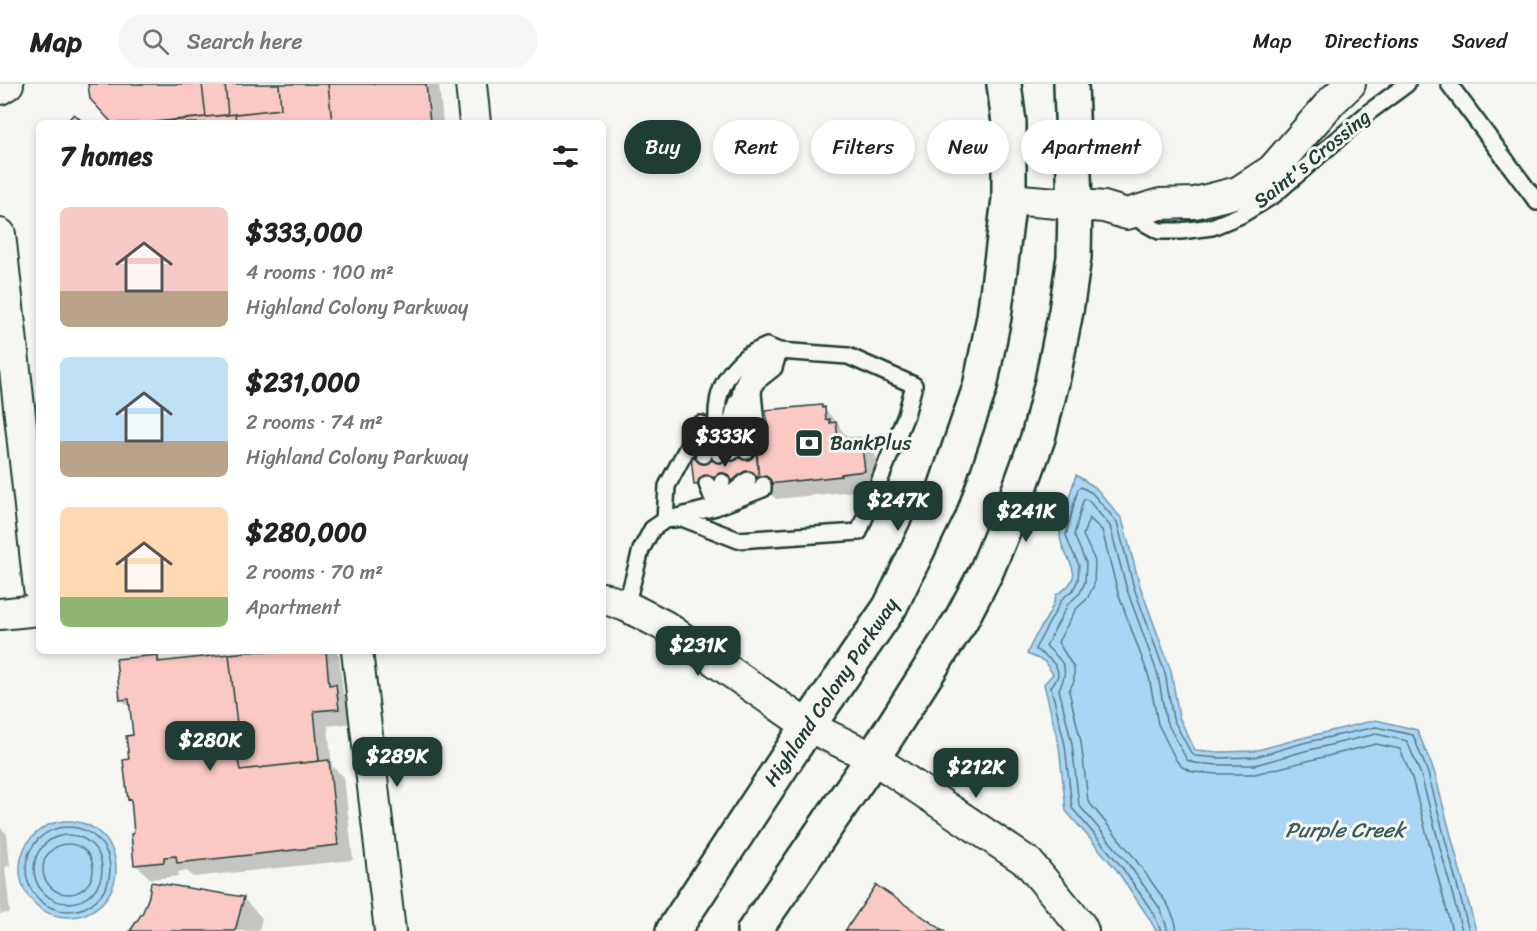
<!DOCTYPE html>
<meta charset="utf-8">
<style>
body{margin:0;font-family:Sriracha,sans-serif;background:#f6f6f6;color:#222;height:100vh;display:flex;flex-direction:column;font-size:22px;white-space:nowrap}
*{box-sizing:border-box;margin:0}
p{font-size:20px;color:#767676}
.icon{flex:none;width:33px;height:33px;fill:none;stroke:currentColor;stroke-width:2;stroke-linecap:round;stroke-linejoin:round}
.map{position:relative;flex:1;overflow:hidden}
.drawer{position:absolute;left:36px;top:36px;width:570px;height:534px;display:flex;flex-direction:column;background:#fff;border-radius:9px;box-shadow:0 3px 9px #0003}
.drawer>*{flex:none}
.hud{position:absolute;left:624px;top:36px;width:570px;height:54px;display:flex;gap:12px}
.price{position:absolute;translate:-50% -51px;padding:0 14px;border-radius:12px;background:#1f3d34;color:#fff;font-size:20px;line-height:39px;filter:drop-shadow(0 2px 3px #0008)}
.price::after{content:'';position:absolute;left:50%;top:36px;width:18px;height:14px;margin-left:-9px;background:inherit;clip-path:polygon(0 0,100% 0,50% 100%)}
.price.current{background:#222;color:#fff}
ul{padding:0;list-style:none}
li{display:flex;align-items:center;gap:18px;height:150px;padding:0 24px}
li span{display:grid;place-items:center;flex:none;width:168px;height:120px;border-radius:9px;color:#555}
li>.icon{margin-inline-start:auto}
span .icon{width:72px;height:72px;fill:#fffc;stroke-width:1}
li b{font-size:26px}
h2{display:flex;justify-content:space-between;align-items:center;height:72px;padding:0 24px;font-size:26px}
.tag{padding:0 21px;border-radius:27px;background:#fff;box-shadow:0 3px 9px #0003;font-size:21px;line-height:54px}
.tag.current{background:#1f3d34;color:#fff}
header{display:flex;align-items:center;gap:36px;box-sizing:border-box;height:84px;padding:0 30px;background:#fff;border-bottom:2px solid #e0e0e0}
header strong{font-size:28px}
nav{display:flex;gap:33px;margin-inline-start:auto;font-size:21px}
.search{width:420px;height:54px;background:#f6f6f6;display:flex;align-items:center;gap:15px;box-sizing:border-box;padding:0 21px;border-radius:33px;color:#767676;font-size:22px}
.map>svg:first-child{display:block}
.water{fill:#aad6f6;stroke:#7299a8;stroke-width:1.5}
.shadow{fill:#0003}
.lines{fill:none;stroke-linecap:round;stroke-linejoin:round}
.shore{stroke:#577a82;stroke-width:1.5}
.building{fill:#fac9c4;stroke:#1f3d34;stroke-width:1.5}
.service-casing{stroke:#1f3d34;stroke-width:20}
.minor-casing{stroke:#1f3d34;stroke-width:34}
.tertiary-casing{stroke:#1f3d34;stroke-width:38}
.service{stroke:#f6f6f2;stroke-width:15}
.minor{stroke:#f6f6f2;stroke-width:30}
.tertiary{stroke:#f6f6f2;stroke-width:33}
.labels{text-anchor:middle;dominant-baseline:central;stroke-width:6;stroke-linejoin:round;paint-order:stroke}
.street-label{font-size:20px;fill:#1f3d34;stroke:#f6f6f2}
.poi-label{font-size:20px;fill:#1f3d34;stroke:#f6f6f2;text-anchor:start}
.water-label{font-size:21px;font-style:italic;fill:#3b5c5b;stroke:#f6f6f2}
</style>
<header>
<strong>Map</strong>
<div class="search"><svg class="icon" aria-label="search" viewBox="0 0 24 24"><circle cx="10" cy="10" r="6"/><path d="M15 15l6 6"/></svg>Search here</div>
<nav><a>Map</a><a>Directions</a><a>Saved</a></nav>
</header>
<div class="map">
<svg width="1537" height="847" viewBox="0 0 1537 847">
<rect width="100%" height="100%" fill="#f6f6f2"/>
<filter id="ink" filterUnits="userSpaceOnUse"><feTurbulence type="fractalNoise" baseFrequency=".0167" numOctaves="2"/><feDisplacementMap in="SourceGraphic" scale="12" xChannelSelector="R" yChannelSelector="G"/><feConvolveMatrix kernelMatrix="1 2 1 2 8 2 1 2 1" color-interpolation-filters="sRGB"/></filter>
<g filter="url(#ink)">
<path class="water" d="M1076,391L1096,404L1122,435L1140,502L1171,587L1179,633L1195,666L1219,668L1254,667L1302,654L1376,636L1417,646L1434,687L1476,847H1156L1149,834L1116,785L1066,727L1059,662L1044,600L1053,590L1044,577L1027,570C1034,549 1052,532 1056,511C1093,489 1060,475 1060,451C1060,439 1072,405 1076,391Z
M20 785a48 48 0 1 1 96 0a48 48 0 1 1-96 0Z"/>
<path class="shadow" d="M90,0H439L443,39H115Z
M821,322L839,340L840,344L850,355L861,356L876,371L879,401L855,405V407L776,415L760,399L700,405L695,400L755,368L759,371L758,354L754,350L760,341L763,345Z
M261,567H335L339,571L343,609L351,617L353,639L328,642L332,682L344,693L353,776L193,793L187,787L178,788L179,792L151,795L135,780L136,751L132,718L129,715L130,677L135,652L132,626L122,616L157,572L164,579Z
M0,743L7,750L10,782L5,783L10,829L0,830Z
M243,814L262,834L259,847H131Z"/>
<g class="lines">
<path class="shore" d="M26 785a42 42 0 1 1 84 0a42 42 0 1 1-84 0Z
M34 785a34 34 0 1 1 68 0a34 34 0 1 1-68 0Z
M43 785a25 25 0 1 1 50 0a25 25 0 1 1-50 0Z
M1161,847L1154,830L1121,782L1072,724L1065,661L1051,603C1053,599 1058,595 1058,590C1058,578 1043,571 1035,565L1062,515L1073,506L1078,496L1079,481L1069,460L1066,451L1078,405L1081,403L1092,409L1117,438L1134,504L1165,589L1173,635L1191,669L1195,672L1219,674L1255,673L1303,659L1376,643L1413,651L1428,689L1469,847
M1168,847L1161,826L1127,778L1079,721L1072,660L1059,605C1071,584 1062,576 1046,562L1068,520L1080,509L1085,498L1086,479L1074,451L1083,417L1085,415L1088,416L1110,442L1127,506L1158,591L1166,637L1187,676L1194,679L1218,681H1255L1305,667L1376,650L1407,657L1421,691L1462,847
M1177,847L1175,837L1168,821L1133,772L1088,717L1081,658L1069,607L1074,597V584L1058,558L1076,525L1087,515L1094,501L1095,477L1083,451L1089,434L1102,446L1118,509L1149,593L1158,640L1176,676L1182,683L1193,688L1217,690H1255L1376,660L1400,665L1412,694L1452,847"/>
</g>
<path class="building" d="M88,0H202L206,33L152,39H112L90,15Z
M202,0H225L228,31L206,33Z
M225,0H279L281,25L228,31Z
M279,0H328L332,39H236L235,30L281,25Z
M328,0H426L430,39H332Z
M74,30L84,39H65Z
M235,30L236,39H152L154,38Z
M822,321V324L825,323L826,336L830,335V339L836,338L838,355L861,354L865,387L841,390V392L759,401L756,350H752L751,341L761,344L768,343L766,326Z
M756,366L759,395L694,401L691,373Z
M259,567H326L329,601L336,600L339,625L314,627L319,677L240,686L238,676H241L229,570Z
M229,570L241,676H238L240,686L329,676L338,761L177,779L176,772L164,773V778L134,781L131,750L134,749L131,715L128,716L123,676L129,675L126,652L133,651L129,615L120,616L116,575L158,571V578Z
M151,798L244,813L235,847H130L143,828L149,812Z
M876,801L944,847H845Z"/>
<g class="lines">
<g class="service-casing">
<path id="service" d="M1449,0L1537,118
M1130,131L1159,147H1181L1212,143L1241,131L1274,111L1369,28L1407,0
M700,340L667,402L665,436L716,423L763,405V401
M701,340L704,371
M746,367C742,337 730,306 755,282C761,276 771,272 779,267
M732,368L731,339L736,319
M719,370C716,332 711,303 743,275C749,269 759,266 767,262L779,267
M707,400L716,423
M725,415L748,396
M716,423L722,398
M626,522L641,466L652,445L665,436L682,434L738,456L859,448L906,331L914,301L848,272L779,267L774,284L755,299L753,309L756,340"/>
</g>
<g class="minor-casing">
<path id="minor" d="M471,0L475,39
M0,5L8,0
M1009,115L1104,123L1127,130L1160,120L1195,119L1238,108L1272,86L1332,17L1350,0
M0,150L39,504
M603,514L626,522L665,542L808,642L873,674L1029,779L1081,842L1083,847
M0,530L39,526
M357,567L390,847"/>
</g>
<g class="tertiary-casing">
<path id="tertiary" d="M673,847L808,642L890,523L939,422L980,303L994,233L1009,115V39L1004,0
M754,847L873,674L961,536L986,488L1014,420L1038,354L1052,298L1066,227L1074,173L1075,121L1071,0"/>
</g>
<use href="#service" class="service"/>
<use href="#minor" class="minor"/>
<use href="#tertiary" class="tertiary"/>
</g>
</g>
<defs>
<g id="bank-square" transform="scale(1.5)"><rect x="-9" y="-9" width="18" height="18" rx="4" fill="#1f3d34" stroke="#f6f6f2"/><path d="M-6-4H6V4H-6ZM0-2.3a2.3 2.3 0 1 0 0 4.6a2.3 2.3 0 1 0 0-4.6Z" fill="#fff"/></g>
</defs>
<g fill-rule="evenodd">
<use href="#bank-square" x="809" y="359"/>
</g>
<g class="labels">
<g class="street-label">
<text transform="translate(1312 75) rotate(-39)">Saint's Crossing</text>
<text transform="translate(831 608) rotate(-56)">Highland Colony Parkway</text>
</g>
<g class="poi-label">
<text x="830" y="359">BankPlus</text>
</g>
<g class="water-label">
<text x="1345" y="746">Purple Creek</text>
</g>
</g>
</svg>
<b class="price current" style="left:725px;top:384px">$333K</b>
<b class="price" style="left:898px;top:448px">$247K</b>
<b class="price" style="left:1026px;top:459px">$241K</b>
<b class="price" style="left:698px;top:593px">$231K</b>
<b class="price" style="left:210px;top:688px">$280K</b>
<b class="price" style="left:397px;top:704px">$289K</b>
<b class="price" style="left:976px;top:715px">$212K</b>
<div class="hud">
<a class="tag current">Buy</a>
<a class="tag">Rent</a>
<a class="tag">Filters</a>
<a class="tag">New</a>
<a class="tag">Apartment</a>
</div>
<section class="drawer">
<h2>7 homes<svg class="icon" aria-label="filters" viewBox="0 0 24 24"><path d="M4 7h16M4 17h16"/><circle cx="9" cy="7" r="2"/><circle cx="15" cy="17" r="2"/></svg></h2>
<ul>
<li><span style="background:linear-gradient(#f6c9c9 70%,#b9a48a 0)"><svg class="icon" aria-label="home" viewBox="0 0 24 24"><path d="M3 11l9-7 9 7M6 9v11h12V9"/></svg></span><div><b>$333,000</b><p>4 rooms · 100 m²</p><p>Highland Colony Parkway</p></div></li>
<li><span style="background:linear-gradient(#bfe0f5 70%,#b9a48a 0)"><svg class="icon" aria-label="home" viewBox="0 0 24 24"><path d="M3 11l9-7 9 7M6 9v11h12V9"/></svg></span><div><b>$231,000</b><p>2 rooms · 74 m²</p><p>Highland Colony Parkway</p></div></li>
<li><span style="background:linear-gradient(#ffd9b3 75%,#8fb573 0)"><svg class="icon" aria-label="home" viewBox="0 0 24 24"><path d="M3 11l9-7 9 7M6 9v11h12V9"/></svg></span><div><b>$280,000</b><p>2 rooms · 70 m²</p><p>Apartment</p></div></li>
</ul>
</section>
</div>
